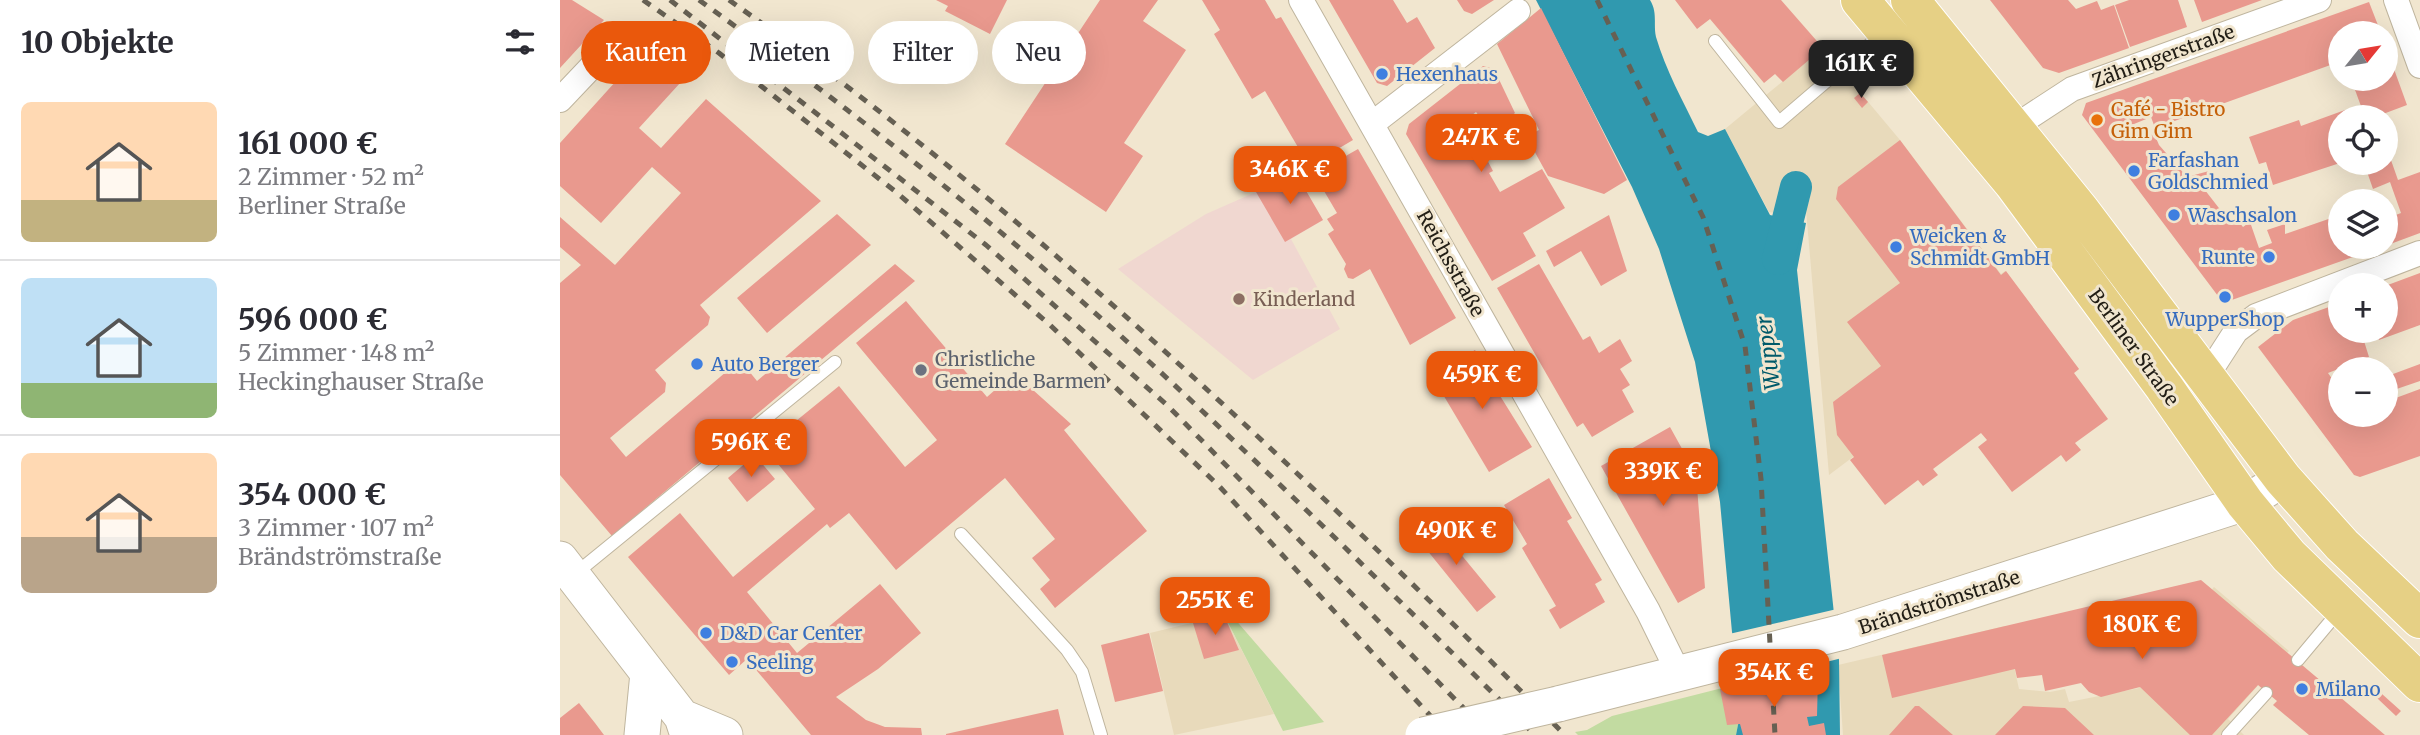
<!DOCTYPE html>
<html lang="de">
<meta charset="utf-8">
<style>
body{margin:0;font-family:Merriweather,serif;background:#f7f7f7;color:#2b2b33;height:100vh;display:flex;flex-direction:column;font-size:26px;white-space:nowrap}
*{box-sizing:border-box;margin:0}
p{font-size:23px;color:#7c7c81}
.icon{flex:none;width:38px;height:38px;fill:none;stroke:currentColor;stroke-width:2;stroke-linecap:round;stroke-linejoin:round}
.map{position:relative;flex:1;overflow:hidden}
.drawer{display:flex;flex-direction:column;background:#fff;width:560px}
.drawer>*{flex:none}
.hud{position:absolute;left:21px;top:21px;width:665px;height:63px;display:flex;gap:14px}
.needle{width:46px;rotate:60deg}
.controls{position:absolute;left:1768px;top:21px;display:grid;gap:14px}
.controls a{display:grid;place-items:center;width:70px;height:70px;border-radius:50%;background:#fff;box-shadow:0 7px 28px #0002;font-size:35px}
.price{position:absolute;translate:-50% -60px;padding:0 16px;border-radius:14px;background:#ea580c;color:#fff;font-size:23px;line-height:46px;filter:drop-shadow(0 2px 4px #0008)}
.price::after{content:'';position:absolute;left:50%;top:42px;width:21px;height:16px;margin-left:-10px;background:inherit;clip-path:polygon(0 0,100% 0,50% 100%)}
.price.current{background:#222;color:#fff}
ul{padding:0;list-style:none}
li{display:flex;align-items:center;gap:21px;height:175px;padding:0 21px}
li+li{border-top:2px solid #e1e1e2}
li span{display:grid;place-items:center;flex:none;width:196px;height:140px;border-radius:10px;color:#555}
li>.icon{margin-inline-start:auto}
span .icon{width:84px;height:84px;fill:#fffc;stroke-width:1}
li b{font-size:30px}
h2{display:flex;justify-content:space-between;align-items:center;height:84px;padding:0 21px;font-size:30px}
.pill{padding:0 24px;border-radius:32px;background:#fff;box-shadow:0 7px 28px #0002;font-size:24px;line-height:63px}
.pill.current{background:#ea580c;color:#fff}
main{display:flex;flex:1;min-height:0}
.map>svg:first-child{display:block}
.built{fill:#e8dabb}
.education{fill:#f0d7d0}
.green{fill:#c2dba1}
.water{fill:#3099af}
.pier{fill:#f1e6cf}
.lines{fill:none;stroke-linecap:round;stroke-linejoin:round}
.canal{stroke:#3099af;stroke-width:32}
.building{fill:#e9998e}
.lane-casing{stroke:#bfb59e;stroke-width:14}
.street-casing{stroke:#bfb59e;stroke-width:26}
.secondary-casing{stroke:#bfb59e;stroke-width:37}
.primary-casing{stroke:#fff;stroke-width:40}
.lane{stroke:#fff;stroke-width:12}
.street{stroke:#fff;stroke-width:24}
.secondary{stroke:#fff;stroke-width:35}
.primary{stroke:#e6d085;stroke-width:38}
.rail{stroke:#666053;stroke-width:5;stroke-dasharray:9 9;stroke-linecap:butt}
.secondary-bridge-casing{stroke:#bfb59e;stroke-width:37;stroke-linecap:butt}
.secondary-bridge{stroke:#fff;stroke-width:35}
.shop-dot{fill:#3f7fe0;stroke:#f1e6cf;stroke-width:2.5}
.food-dot{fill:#e8710a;stroke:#f1e6cf;stroke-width:2.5}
.education-dot{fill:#8d6e63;stroke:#f1e6cf;stroke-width:2.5}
.worship-dot{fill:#6b7280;stroke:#f1e6cf;stroke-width:2.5}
.labels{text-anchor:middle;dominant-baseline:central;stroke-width:6;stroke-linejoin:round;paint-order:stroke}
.street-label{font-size:19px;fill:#211d15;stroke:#f1e6cf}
.shop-label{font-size:19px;fill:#366cbe;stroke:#f1e6cf;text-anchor:start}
.food-label{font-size:19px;fill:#c56008;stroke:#f1e6cf;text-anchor:start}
.education-label{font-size:19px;fill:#785e54;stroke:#f1e6cf;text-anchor:start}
.worship-label{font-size:19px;fill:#5b616d;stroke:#f1e6cf;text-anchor:start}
.water-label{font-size:21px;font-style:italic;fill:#005a6a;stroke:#f1e6cf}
</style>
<main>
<section class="drawer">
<h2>10 Objekte<svg class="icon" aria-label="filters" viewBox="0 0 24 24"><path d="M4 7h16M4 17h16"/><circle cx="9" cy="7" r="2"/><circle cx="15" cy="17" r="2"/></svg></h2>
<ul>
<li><span style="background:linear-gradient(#ffd9b3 70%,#c2b280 0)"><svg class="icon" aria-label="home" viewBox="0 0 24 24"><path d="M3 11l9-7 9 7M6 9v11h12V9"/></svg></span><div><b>161 000 €</b><p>2 Zimmer · 52 m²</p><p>Berliner Straße</p></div></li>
<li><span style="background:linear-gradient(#bfe0f5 75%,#8fb573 0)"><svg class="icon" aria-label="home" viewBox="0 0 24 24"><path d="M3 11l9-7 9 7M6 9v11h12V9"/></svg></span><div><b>596 000 €</b><p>5 Zimmer · 148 m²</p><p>Heckinghauser Straße</p></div></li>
<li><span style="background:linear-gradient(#ffd9b3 60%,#b9a48a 0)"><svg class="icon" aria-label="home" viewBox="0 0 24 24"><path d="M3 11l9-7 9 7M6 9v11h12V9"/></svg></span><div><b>354 000 €</b><p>3 Zimmer · 107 m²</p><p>Brändströmstraße</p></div></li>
</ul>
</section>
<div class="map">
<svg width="1860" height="735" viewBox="0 0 1860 735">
<rect width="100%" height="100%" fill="#f1e6cf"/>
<path class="built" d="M1263,48L1340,140L1441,274L1445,271L1519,369L1443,428L1402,375L1269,475L1246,210L1250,198L1247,190L1227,186L1222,189L1214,213L1209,212L1165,129Z
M1654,587L1729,651L1668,719L1684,735H1283L1278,665L1445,626L1459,689L1490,692L1505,689L1509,702L1579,688L1575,680Z
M664,615L714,714L614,735L590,633Z"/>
<path class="education" d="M734,170L763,220L731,239L780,329L693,380L558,269L646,214L696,192Z"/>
<path class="green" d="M654,595L764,722L723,731Z
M1182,683L1184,694L1176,735H1018L1015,732L1027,730L1052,716Z"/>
<path class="water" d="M976,0H1090C1098,13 1093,24 1096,37C1106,71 1123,101 1138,132L1148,136L1165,129L1210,215L1246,223L1237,270L1279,660L1280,735H1176L1184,694L1172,632L1160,502L1135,362L1099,249L1072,187Z"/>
<path class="pier" d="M1277,609L1282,658L1179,684L1169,634Z"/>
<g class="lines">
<path class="canal" d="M1218,259L1236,187"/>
</g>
<path class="building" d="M0,0H12L44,20L0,68Z
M376,0H447L430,34L385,11L388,6Z
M540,0H598L583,21L626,50L564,143L583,156L546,212L445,144Z
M642,0H705L716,19L721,17L793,140L749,166L705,91L692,99L654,34L660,30Z
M769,0H833L847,23L857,17L875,48L827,86L817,83Z
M897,0H934L912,14L904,11Z
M1115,0H1221L1263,48L1223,82L1215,74L1204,83L1150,19L1137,29Z
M1430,0H1508L1516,9L1537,1L1541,10L1554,5L1569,48L1499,73L1483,68Z
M1569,0H1618L1627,27L1570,47L1555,5Z
M1634,0H1702L1642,22Z
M1809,2L1821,33H1780V73L1776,63L1595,128L1591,117L1574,124L1585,140L1594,133L1599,145L1627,177L1649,171L1652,182L1641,185L1669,221L1675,217L1683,227L1690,222L1699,248L1712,243L1707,230L1725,224V234L1780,215V247H1821L1669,301L1661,300L1522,115L1526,103Z
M981,8L1067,180L1044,194L988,176L966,136L979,130L937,44Z
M1826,47L1847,105L1815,117H1805L1791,79H1825Z
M85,49L121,82L79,128L101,148L146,99L261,201L140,305L150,317L148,325L95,370L106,383L105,392L50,438L66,457L180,360L197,381L335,264L355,281L52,536L0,475V283L21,265L0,247V217L55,265L121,193L92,167L41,223L0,186V143Z
M923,66L934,69L955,113L931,132L916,112L906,120L933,171L929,173L940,192L982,169L1005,208L963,233L976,256L932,281L846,134L849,124Z
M1300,93L1308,102L1302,108L1294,98Z
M1785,110L1788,117H1780V163L1713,185L1706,162L1699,164L1689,137L1739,120L1741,126Z
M1340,140L1441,275L1446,271L1519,369L1514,373L1548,419L1515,443L1521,450L1506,462L1501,455L1452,492L1418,447L1427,440L1421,433L1373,469L1378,475L1363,486L1358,480L1325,505L1290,460L1294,457L1277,435L1273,402L1321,366L1287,322L1340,283L1276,199L1278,187Z
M1826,146L1838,180L1860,172V233L1825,246V219L1841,213L1830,182L1813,189L1804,163H1825Z
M798,149L896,318L850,345L810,269L793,279L788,278L784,269L786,264L768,234L774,230L767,219L777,213L754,174Z
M734,170L763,220L725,242L696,192Z
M277,214L311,245L207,333L177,298Z
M1049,215L1067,271L1041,286L1021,251L994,267L986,251Z
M979,264L1023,340L1030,336L1039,353L1060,339L1072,361L1060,369L1070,385L1062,390L1074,412L1032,437L1023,423L1017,427L937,288Z
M1860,273V325L1819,340L1818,336L1804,341L1809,357L1768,373L1780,390V415H1825V402L1860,389V456L1800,477L1794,475L1698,347L1733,320L1780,303V331H1825V286Z
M346,301L427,397L454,373L511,424L504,430L587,531L495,608L480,589L490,580L472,558L495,539L445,478L336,570L289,513L270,528L267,524L187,592L237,653L320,584L361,633L318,669L276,697L306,720L325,727L361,728L362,735H251L187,659L169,675L68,557L120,513L173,577L255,509L204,447L279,386L345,467L377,440L296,343Z
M915,350L926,369L924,370L972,447L929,472L872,376Z
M1860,364V381L1825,393V377Z
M1110,427L1136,474L1145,588L1118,603L1041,466Z
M195,455L215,479L187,502L168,478Z
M989,478L1012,518L1007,521L1042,580L1035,584L1045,602L1000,629L989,610L996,606L962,548L967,544L944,505Z
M876,524L936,597L917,612L854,534Z
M1641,580L1825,735H1749L1713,705L1717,701L1698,685L1652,735H1630L1580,687L1541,697L1529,692L1521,683L1485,691L1482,675L1457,678L1455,669L1332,698L1322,655Z
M664,615L679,650L644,659L633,623Z
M589,633L603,691L555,702L541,645Z
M1229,678H1258L1257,716L1247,717L1249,726L1264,723L1266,735H1183L1180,724L1167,725L1160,689L1187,682L1189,689L1229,687Z
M1822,694L1841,711L1836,716L1817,698Z
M19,703L35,723L44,735H0V718Z
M1355,706H1359L1393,735H1329Z
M1463,706L1505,708L1534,735H1435Z
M498,709L504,735H386V734Z"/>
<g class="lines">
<g class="lane-casing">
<path id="lane" d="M1155,41L1219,122L1323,33
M401,534L507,650L522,672L541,735
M15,574L275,362
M1738,660L1779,611
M1668,735L1706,693"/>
</g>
<g class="street-casing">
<path id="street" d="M741,0L1088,611L1119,674
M1836,0L1860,66
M0,100L54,43
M812,124L958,11
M1454,127L1512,89L1759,0
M1645,379L1676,331L1696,316L1860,253"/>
</g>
<g class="secondary-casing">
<path id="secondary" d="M0,559L122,717L128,735
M998,704L1283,632L1685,503L1723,479
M122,717L165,735
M82,735L88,673"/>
</g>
<g class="primary-casing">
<path id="primary" d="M1300,0L1453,183L1604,387L1685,503L1729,556L1860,683
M1350,0L1520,210L1723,479L1782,545L1860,619"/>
</g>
<use href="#lane" class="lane"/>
<use href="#street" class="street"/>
<use href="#secondary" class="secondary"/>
<use href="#primary" class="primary"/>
<path class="rail" d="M83,0L159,53L336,192L490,325L659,486L888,735
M110,0L426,245L608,406L930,735
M139,0C289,108 435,222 572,346C710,472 842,603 975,735
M169,0C473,214 743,473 1005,735
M1037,0L1143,217L1185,346L1201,479L1215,735"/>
<g class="secondary-bridge-casing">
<path id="secondary-bridge" d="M863,735L998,704"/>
</g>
<use href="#secondary-bridge" class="secondary-bridge"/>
</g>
<g class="shop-dot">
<circle cx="822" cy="74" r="7"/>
<circle cx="1574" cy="171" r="7"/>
<circle cx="1614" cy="215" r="7"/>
<circle cx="1336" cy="247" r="7"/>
<circle cx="1709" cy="257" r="7"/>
<circle cx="1665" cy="297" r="7"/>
<circle cx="137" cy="364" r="7"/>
<circle cx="146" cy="633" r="7"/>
<circle cx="172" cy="662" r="7"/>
<circle cx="1742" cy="689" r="7"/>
</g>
<circle class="food-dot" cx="1537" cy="120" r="7"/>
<circle class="education-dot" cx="679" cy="299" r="7"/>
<circle class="worship-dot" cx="361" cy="370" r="7"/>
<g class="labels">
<g class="street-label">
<text transform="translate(1603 56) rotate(-20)">Zähringerstraße</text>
<text transform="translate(891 263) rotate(61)">Reichsstraße</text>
<text transform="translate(1574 347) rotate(54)">Berliner Straße</text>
<text transform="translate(1379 602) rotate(-18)">Brändströmstraße</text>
</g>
<g class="shop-label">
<text x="836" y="74">Hexenhaus</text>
<text x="1588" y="160">Farfashan<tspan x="1588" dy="22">Goldschmied</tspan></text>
<text x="1628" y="215">Waschsalon</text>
<text x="1350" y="236">Weicken &amp;<tspan x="1350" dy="22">Schmidt GmbH</tspan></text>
<text x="1695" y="257" text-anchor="end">Runte</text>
<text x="1665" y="319" text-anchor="middle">WupperShop</text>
<text x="151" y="364">Auto Berger</text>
<text x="160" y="633">D&amp;D Car Center</text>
<text x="186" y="662">Seeling</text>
<text x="1756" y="689">Milano</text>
</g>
<g class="food-label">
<text x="1551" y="109">Café - Bistro<tspan x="1551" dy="22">Gim Gim</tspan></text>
</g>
<g class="education-label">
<text x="693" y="299">Kinderland</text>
</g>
<g class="worship-label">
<text x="375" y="359">Christliche<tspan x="375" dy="22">Gemeinde Barmen</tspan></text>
</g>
<g class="water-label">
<text transform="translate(1208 353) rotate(-97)">Wupper</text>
</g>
</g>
</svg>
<div class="controls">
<a><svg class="needle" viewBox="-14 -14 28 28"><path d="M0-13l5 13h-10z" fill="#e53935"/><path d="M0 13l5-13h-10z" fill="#7c7c81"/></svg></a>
<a><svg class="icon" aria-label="locate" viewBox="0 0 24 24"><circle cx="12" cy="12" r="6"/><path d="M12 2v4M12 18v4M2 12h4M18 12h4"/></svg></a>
<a><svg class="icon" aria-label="layers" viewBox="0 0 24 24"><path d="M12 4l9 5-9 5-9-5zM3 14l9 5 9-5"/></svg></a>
<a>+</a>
<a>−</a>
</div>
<b class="price current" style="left:1301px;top:100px">161K €</b>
<b class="price" style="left:921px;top:174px">247K €</b>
<b class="price" style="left:730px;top:206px">346K €</b>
<b class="price" style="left:922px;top:411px">459K €</b>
<b class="price" style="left:191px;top:479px">596K €</b>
<b class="price" style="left:1103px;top:508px">339K €</b>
<b class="price" style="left:896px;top:567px">490K €</b>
<b class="price" style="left:655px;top:637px">255K €</b>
<b class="price" style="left:1582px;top:661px">180K €</b>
<b class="price" style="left:1214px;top:709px">354K €</b>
<div class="hud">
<a class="pill current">Kaufen</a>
<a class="pill">Mieten</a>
<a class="pill">Filter</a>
<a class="pill">Neu</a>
</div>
</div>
</main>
